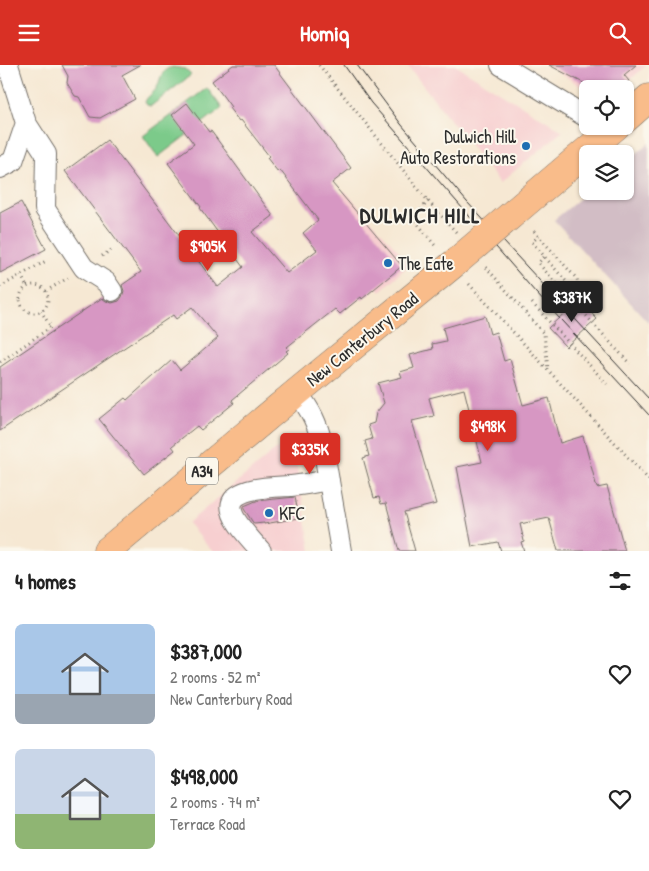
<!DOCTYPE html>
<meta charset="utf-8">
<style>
body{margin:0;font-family:"Patrick Hand",sans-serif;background:#f6f6f6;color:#222;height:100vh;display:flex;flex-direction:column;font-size:19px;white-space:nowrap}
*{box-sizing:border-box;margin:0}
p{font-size:16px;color:#767676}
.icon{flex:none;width:28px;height:28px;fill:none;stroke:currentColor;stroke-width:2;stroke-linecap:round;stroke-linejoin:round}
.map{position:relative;height:486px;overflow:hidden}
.panel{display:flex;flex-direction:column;background:#fff;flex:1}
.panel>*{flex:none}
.controls{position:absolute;left:579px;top:15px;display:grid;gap:10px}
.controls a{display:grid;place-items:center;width:55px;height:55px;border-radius:8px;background:#fff;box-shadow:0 1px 4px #0004;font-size:25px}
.price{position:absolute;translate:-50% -42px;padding:0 11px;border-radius:5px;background:#d93025;color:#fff;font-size:16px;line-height:32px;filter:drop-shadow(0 1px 2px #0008)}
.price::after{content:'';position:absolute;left:50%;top:30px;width:15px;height:11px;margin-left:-8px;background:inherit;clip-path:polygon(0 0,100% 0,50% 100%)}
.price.selected{background:#222;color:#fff}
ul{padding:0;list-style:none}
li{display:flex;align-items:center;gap:15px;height:125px;padding:0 15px}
li span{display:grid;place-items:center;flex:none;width:140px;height:100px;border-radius:8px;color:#555}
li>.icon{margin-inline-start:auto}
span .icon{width:60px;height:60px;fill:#fffc;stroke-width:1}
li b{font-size:21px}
h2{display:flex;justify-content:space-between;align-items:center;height:60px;padding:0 15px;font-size:21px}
header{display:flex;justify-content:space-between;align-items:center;height:65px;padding:0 15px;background:#d93025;color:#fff;font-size:22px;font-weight:700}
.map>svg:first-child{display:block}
.built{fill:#f7cfd0}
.industrial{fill:#d2bdc5}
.green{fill:#7cca8a;stroke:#547a5a}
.building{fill:#d797c3}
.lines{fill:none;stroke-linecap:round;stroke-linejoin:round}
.minor-casing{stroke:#726d66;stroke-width:22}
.highway-casing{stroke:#726d66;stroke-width:29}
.path{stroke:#726d66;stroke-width:3;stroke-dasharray:1 4;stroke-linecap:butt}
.minor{stroke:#fff;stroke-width:20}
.highway{stroke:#f9bc8a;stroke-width:28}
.tram{stroke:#2b2b2b;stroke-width:1}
.highway-bridge-casing{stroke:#726d66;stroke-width:29;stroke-linecap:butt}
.highway-bridge{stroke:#f9bc8a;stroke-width:28}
.poi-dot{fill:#1f6fb2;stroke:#fbf7ec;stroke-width:2}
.labels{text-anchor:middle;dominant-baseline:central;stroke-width:4;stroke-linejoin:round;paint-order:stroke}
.shield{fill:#fbf7ec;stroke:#696865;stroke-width:1}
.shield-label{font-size:16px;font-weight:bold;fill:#2b2b2b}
.poi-label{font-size:18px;fill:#2b2b2b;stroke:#fbf7ec;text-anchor:start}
.street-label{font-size:18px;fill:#2b2b2b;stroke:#fbf7ec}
.district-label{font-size:22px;font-weight:bold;letter-spacing:1px;fill:#2b2b2b;stroke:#fbf7ec}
</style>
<header><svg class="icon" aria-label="menu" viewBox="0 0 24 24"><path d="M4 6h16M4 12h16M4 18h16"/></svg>Homiq<svg class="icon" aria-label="search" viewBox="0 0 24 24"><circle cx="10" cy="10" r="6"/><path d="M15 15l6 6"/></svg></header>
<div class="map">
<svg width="649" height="486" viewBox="0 0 649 486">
<rect width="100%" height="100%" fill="#fbf7ec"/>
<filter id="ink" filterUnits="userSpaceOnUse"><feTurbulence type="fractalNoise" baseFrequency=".02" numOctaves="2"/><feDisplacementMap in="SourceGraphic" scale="10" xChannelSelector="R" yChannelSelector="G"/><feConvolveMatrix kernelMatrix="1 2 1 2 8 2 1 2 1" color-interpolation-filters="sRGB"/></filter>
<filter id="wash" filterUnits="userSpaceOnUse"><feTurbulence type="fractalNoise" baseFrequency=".0096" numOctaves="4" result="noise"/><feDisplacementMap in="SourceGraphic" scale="20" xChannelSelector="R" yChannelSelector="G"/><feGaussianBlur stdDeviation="1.12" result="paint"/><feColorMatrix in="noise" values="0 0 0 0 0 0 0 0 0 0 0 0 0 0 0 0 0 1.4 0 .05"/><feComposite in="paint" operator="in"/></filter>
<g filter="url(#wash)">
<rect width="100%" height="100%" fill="#f6e8d3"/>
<path class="built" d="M407,0H455L563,66L500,118Z
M547,0H647L619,24L587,25Z
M345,126L410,199L380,226L315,143L339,131Z
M286,376L293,378L311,486H212L188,458Z"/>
<path class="industrial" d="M649,78V258L554,155L589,126H625V98Z"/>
<path class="green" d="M173,2L185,4L191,10L151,41L147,40L145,37C147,31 153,29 156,24C162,14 159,5 173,2Z
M207,23L222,43L158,92L143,71Z"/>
<g id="blocks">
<path class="building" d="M62,0H140L122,10L135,34L100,53L90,52L79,32L75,31L67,18L68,11Z
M233,0H274L351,103L332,118L402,201L362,234L361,232L340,249L335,244L287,282L289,284L286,286L288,288L232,335L234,338L201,365L197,361L172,381L175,385L144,409L99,354L125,333L127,335L172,295L180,305L218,273L192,242L176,254L173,250L0,366V302L102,233L106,236L112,238L119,236L122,232L124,226L122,220L141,207L65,106L107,75L218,222L243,202L200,143L201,142L168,98L194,79L172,50L187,38L209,67L211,66L273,151L252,167L287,208L317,185L303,168L318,155L280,105L278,107L267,93L269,91L241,55L239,56L229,43L231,42L212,16Z
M549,0H636L624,10L629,16L621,22L614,24H595Z
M21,137L46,184L0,208V148Z
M579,235L597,254L566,282L548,263Z
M485,251L490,269L496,267L504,296L510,294L523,340L549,333L560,378L583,371L597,423L607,421L625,486H558L549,453L520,459L524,476L521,477L524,486H501L498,477L472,482L457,402L482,397L464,324L429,333L434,351L412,356L436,439L404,447L415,486H399L386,438L381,439L379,432L374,433L363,393L369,391L365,376L372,374L368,360L374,358L376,348L384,338L378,318L402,312L400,307L414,303L410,290L433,284L432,279L446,276L443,263Z
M295,432L299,453L264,459V458L254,459L244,444V441L256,436Z"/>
</g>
</g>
<g filter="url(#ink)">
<use href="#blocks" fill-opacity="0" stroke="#726d66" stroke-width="1"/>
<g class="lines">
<g class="minor-casing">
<path id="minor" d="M8,0L26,58L46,89L45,144L84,203L106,217L112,226
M501,0L588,53
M0,103L13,96L26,58
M297,327C311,346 317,357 323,381L341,486
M261,486C253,477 234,457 232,446C225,421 276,422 291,421C303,420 316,417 329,415"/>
</g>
<g class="highway-casing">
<path id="highway" d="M625,54L649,33
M516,146L616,61
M107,486L297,327L456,197"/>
</g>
<path class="path" d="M319,0L428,136L456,167
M428,136L414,154L437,183
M534,166L577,214L578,218L576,221H570L532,177L539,171
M102,191L114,183
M544,192L538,198L630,299
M486,202L544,269L548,304
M21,210L27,222
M469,219L649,415
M20 234a14 14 0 1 1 28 0a14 14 0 1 1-28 0Z
M0,222L46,196
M46,226L68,213
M532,238L607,319
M0,297L51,262L41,246"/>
<use href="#minor" class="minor"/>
<use href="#highway" class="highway"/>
<path class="tram" d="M344,0L371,38L536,228L649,350
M357,0L401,59L467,137L649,334"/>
<g class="highway-bridge-casing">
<path id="highway-bridge" d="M456,197L516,146"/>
</g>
<use href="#highway-bridge" class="highway-bridge"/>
</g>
</g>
<g class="poi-dot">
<circle cx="526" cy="81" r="5"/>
<circle cx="388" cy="198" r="5"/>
<circle cx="269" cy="448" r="5"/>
</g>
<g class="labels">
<rect class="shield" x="186" y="392.5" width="32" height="27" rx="4"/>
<g class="shield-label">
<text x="202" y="406">A34</text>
</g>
<g class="poi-label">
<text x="516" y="71" text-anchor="end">Dulwich Hill<tspan x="516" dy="21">Auto Restorations</tspan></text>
<text x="398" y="198">The Eate</text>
<text x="279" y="448">KFC</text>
</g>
<g class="street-label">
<text transform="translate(362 274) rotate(-39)">New Canterbury Road</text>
</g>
<g class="district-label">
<text x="420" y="150">DULWICH HILL</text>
</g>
</g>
</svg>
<div class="controls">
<a><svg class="icon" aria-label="locate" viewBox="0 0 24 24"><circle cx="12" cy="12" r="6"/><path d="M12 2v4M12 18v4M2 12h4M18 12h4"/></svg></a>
<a><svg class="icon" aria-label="layers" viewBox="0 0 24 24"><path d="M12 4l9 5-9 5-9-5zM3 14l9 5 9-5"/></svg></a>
</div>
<b class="price" style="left:208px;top:207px">$905K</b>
<b class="price selected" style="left:572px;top:258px">$387K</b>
<b class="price" style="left:488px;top:387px">$498K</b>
<b class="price" style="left:310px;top:410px">$335K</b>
</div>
<section class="panel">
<h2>4 homes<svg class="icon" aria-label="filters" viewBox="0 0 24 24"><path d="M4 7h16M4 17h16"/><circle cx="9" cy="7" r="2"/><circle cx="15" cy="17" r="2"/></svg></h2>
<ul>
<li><span style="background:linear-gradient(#a9c7e8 70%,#9aa5b1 0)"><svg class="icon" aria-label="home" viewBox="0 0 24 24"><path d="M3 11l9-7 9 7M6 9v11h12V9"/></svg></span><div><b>$387,000</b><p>2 rooms · 52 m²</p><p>New Canterbury Road</p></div><svg class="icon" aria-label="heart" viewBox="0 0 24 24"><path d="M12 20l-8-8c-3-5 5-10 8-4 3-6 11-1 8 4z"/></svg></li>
<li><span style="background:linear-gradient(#c9d6e8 65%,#8fb573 0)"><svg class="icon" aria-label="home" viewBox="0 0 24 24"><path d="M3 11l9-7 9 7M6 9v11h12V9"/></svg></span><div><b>$498,000</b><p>2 rooms · 74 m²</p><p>Terrace Road</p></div><svg class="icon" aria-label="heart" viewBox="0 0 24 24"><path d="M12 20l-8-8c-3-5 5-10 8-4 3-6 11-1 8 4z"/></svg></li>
</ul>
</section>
